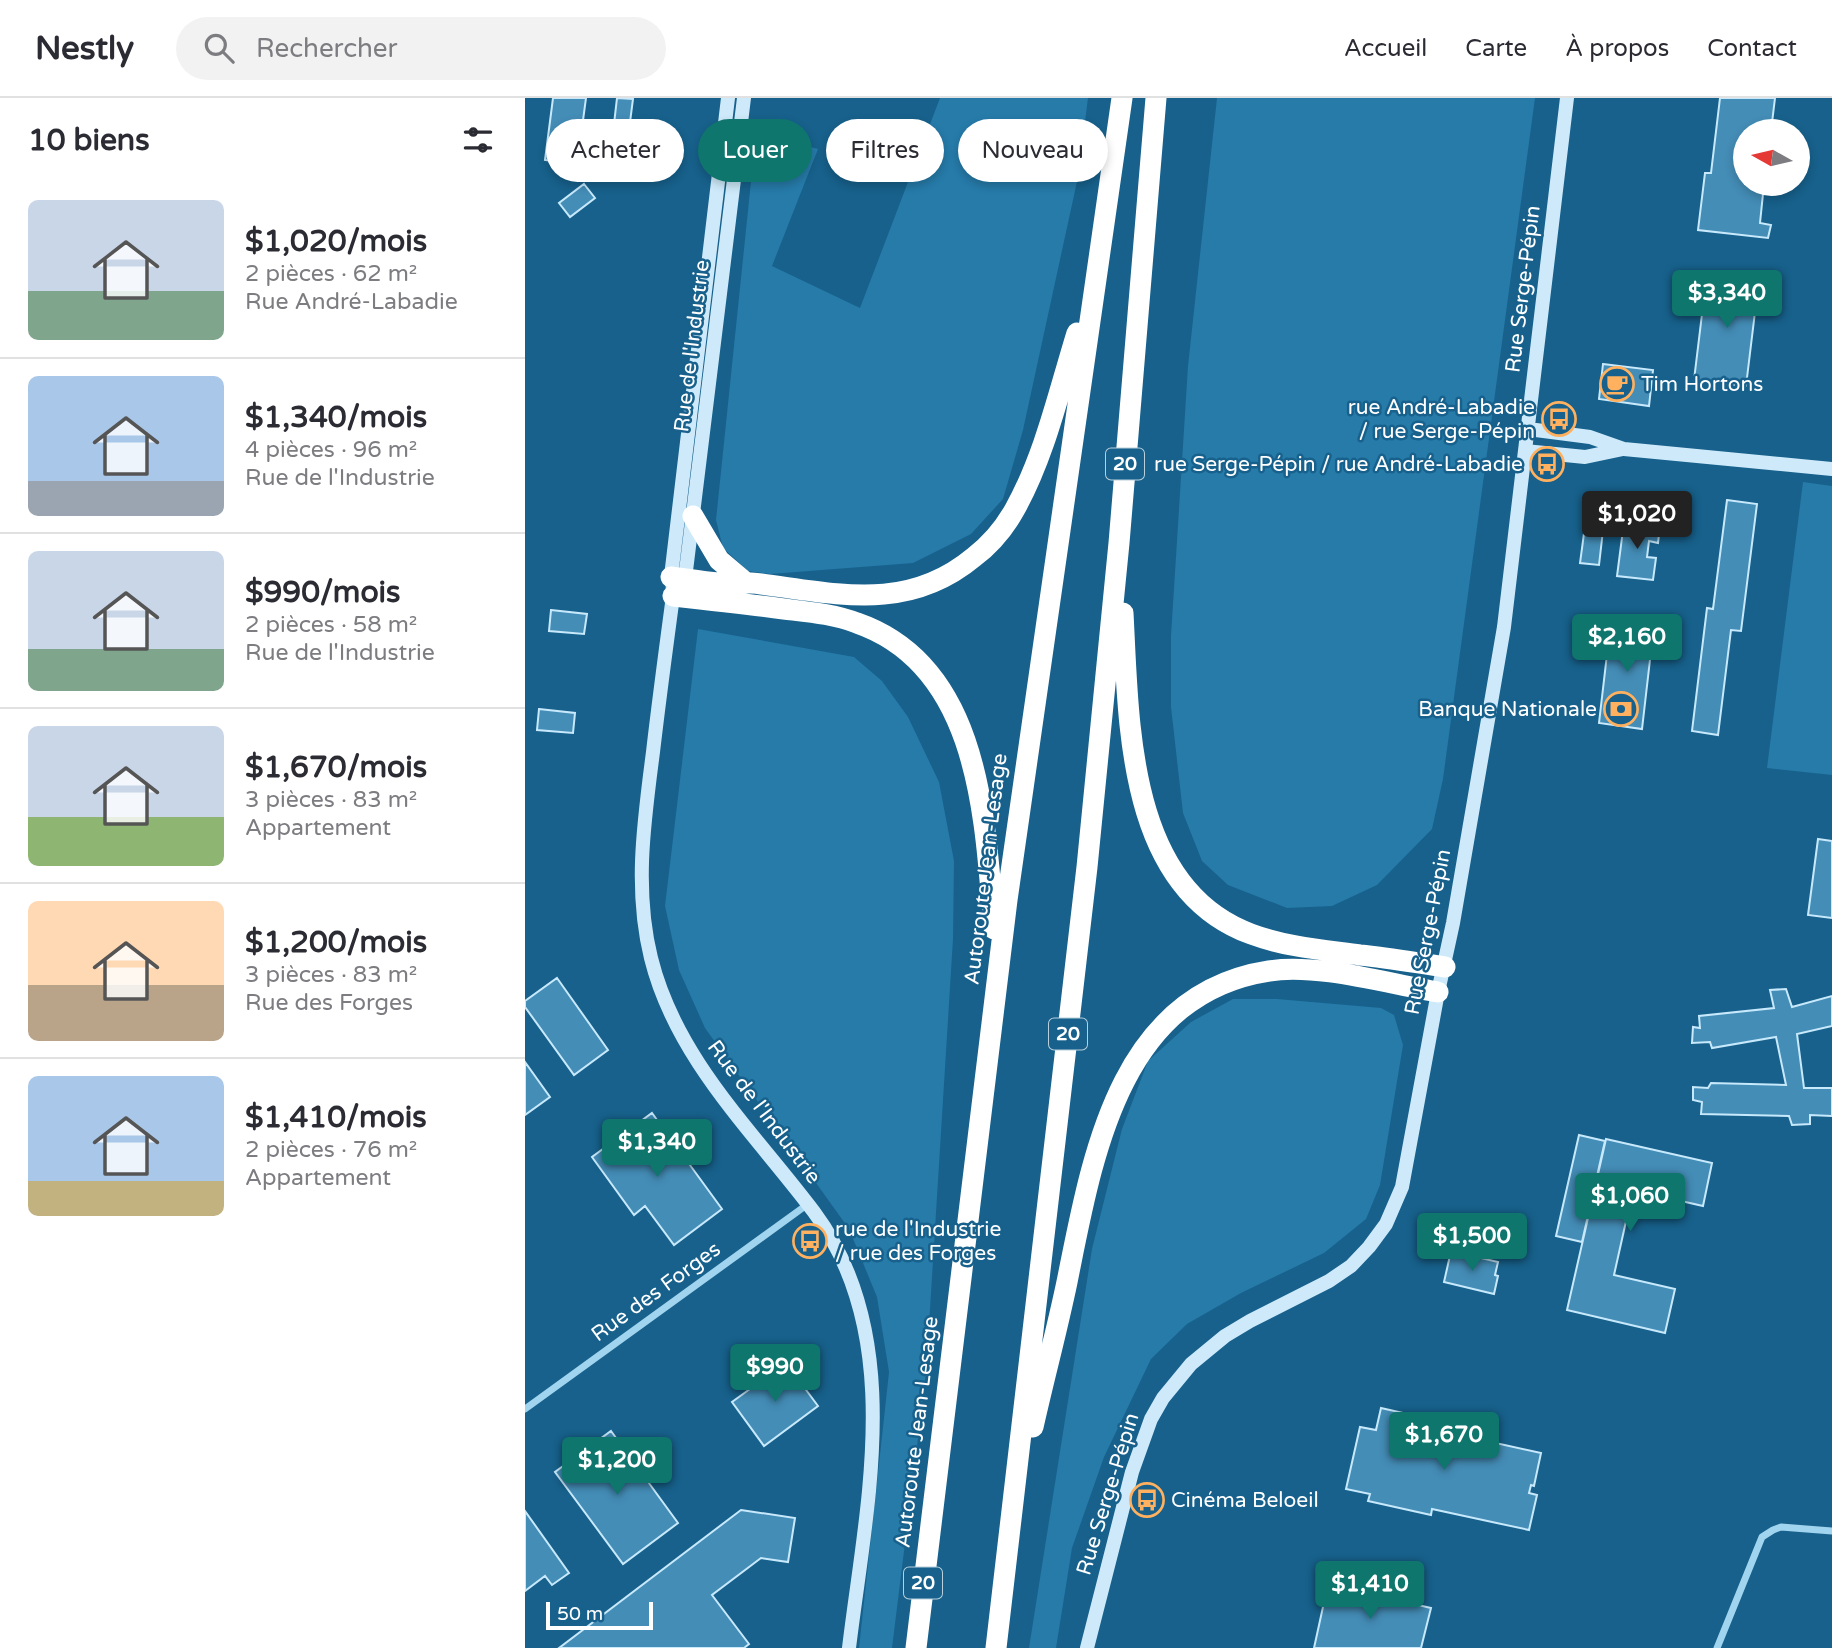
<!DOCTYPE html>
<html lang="fr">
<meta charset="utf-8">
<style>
body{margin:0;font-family:"Varela Round",sans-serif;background:#f2f2f3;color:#2b2b33;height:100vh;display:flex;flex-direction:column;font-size:26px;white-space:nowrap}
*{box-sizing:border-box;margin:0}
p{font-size:23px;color:#7c7c81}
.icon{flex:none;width:38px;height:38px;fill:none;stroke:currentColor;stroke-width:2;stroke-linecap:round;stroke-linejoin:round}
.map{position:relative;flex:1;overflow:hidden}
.details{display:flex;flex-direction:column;background:#fff;width:525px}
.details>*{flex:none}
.hud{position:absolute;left:21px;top:21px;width:665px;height:63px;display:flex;gap:14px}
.needle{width:46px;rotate:278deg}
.tools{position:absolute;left:1208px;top:21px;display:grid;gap:14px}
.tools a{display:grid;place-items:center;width:77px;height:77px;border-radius:50%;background:#fff;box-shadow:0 4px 10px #0003;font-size:35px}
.scale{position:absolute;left:21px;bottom:18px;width:107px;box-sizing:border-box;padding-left:7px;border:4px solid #fff;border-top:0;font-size:19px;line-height:24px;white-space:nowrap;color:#fff;-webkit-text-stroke:5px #17618c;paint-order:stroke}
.price{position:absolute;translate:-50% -60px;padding:0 16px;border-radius:7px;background:#0f766e;color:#fff;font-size:23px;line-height:46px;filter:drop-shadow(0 2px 4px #0008)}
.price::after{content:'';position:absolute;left:50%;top:42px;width:21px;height:16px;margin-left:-10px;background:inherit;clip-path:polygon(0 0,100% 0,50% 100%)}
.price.current{background:#222;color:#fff}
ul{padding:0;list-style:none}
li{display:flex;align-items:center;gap:21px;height:175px;padding:0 28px}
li+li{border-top:2px solid #e1e1e2}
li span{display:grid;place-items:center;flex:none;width:196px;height:140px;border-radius:10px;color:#555}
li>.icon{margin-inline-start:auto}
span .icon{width:84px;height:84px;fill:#fffc;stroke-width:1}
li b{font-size:30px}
h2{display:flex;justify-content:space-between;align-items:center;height:84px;padding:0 28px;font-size:30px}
.chip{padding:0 24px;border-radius:32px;background:#fff;box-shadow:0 4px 10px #0003;font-size:24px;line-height:63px}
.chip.current{background:#0f766e;color:#fff}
header{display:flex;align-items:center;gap:42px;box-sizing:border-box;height:98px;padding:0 35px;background:#fff;border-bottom:2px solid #e1e1e2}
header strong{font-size:33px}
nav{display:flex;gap:38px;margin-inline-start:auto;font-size:24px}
.search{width:490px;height:63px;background:#f2f2f3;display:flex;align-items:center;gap:18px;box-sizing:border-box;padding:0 24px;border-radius:38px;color:#7c7c81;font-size:26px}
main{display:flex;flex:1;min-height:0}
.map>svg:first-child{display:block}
.green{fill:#267ba9}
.building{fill:#448db7;stroke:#c7e9fb;stroke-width:2}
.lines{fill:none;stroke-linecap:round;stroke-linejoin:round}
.street{stroke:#a1d4ef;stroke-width:7}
.secondary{stroke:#ceeafa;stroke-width:14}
.highway{stroke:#fff;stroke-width:21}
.labels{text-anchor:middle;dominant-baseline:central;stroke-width:5;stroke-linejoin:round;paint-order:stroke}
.shield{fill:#17618c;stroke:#b9d0dc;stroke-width:2}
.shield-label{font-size:19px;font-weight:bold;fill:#fff}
.street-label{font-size:21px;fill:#fff;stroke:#17618c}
.poi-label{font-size:21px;fill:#fff;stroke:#17618c;text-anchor:start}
</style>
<header>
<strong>Nestly</strong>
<div class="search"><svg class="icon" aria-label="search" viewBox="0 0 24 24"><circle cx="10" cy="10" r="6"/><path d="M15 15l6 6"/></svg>Rechercher</div>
<nav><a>Accueil</a><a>Carte</a><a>À propos</a><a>Contact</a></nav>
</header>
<main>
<section class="details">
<h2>10 biens<svg class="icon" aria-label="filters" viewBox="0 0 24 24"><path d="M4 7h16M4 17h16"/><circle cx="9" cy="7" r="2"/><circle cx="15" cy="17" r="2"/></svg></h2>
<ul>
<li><span style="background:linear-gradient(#c9d6e8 65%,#7fa58c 0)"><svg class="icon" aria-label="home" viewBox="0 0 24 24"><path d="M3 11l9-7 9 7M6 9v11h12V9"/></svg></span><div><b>$1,020/mois</b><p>2 pièces · 62 m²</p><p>Rue André-Labadie</p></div></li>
<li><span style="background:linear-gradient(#a9c7e8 75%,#9aa5b1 0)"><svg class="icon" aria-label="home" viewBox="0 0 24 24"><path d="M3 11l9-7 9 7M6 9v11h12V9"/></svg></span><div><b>$1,340/mois</b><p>4 pièces · 96 m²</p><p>Rue de l'Industrie</p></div></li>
<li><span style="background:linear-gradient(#c9d6e8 70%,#7fa58c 0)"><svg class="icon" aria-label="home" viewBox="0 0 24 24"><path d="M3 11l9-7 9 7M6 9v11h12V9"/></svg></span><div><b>$990/mois</b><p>2 pièces · 58 m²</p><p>Rue de l'Industrie</p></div></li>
<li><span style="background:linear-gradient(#c9d6e8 65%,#8fb573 0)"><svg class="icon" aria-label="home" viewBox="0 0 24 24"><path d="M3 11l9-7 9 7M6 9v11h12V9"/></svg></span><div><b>$1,670/mois</b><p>3 pièces · 83 m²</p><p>Appartement</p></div></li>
<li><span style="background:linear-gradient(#ffd9b3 60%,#b9a48a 0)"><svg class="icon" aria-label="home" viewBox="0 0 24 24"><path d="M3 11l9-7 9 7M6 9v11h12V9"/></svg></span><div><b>$1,200/mois</b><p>3 pièces · 83 m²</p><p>Rue des Forges</p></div></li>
<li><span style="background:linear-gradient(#a9c7e8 75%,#c2b280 0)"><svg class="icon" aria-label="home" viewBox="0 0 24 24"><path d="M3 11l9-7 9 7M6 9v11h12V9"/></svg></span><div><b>$1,410/mois</b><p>2 pièces · 76 m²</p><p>Appartement</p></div></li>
</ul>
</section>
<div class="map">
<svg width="1307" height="1550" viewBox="0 0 1307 1550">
<rect width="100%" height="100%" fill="#17618c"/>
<path class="green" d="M415,0H563L553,79L498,332L478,401L446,436L388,465L245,476L223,473L198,450L191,422L231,35L293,51L247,168L335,210Z
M692,0H1010L918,681L907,731L852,787L807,808L762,810L703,787L677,763L658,715L646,609V538L663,268Z
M1278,384L1307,388V677L1242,670Z
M173,531L329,559L357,583L383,619L414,684L429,763L428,841L401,1276L367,1550H334L364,1274L352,1199L324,1131L180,930L154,872L140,808Z
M708,901H752L856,910L869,917L878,947L855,1087L841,1121L799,1155L716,1195L662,1226L626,1261L579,1359L547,1450L531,1550H504L567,1151L597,1031L623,963L666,924Z"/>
<path class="building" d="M28,0H61L52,67L20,62Z
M92,0L108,1L100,63L85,61Z
M1195,0H1250L1246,33H1220V86H1239L1235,125L1246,127L1243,140L1173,132L1180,75H1186Z
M59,86L70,100L45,119L34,105Z
M1182,175L1234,181L1221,288L1169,282Z
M1078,266L1128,272L1124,308L1074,301Z
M1202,402L1232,406L1216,533L1206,532L1193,637L1167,633L1182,510L1188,511Z
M1062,413L1080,415L1074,467L1055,465Z
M1099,424L1135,428L1133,445L1124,443L1122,459L1131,460L1128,482L1092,478Z
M26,512L62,516L59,536L24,533Z
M1086,522L1129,527L1117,631L1074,625Z
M14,611L50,615L48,635L12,632Z
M1293,741L1307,743V820L1283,817Z
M32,880L83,952L49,977L0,909V903Z
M1261,891L1267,909L1307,898V928L1272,936L1279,990H1307V1018L1285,1017V1026L1267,1027L1264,1018L1176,1016L1177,1004L1168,1002V989L1183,990L1186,985L1261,987L1251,939L1187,950L1185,944L1167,945L1168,929L1175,930L1174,918L1249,910L1245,892Z
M0,964L25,999L0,1017Z
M127,1015L197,1111L149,1147L120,1108L109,1117L67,1059Z
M1054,1037L1080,1043L1057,1144L1031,1138Z
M1081,1041L1187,1065L1178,1108L1108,1092L1089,1177L1150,1191L1140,1235L1042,1212Z
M926,1153L973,1164L970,1177L973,1178L969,1196L919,1184Z
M261,1265L293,1308L239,1348L207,1304Z
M856,1310L887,1317L885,1326L1016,1355L1009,1388L1006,1387L1004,1395L1012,1397L1004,1432L907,1411L906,1417L843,1403L845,1396L821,1391L835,1329L851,1332Z
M86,1333L153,1425L98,1466L30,1374Z
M216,1412L270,1420L263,1464L236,1460L187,1497L224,1546L219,1550H34Z
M0,1413L44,1475L27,1487L20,1478L0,1493Z
M803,1486L906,1510L896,1550H789Z"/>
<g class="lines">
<path class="street" d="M0,1311L283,1106
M1192,1550L1237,1439L1248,1432L1256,1429L1307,1433"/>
<path class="secondary" d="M203,0L147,470L148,498C141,550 134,602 128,654C119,724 109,791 126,860C151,961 228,1033 289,1114C382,1239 341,1408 324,1550
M1003,331L1065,339L1099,351L1307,371
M1000,353L1060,359L1098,351
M155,488L160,481L219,0
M562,1550L607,1374L626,1321L638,1300L666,1266L700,1238L725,1223L804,1183L826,1168L844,1149L861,1126L877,1089L913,894L928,825L979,529L1042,0"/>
<path class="highway" d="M168,418L194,462L220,484
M146,479C162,481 178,484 194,485C208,485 222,484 236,486C314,496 383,514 449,459C466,446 480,429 490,411C520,357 534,293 552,235
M148,498C185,502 222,506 259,511C284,514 309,516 332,525C456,568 460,722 469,831
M598,515C604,624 601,790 726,836C761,849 799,852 835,857C864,860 892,865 920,869
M508,1329C519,1280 532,1232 542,1184C567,1060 593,896 744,873C792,865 864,886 913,894
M391,1550L482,802L597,0
M471,1550L562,769L594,445L631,0"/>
</g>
<defs>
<g id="cafe-ring" transform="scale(1.75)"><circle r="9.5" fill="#17618c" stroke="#ffb15f" stroke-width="1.5"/><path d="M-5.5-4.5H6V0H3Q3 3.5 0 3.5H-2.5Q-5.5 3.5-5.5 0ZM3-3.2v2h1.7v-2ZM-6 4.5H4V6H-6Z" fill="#ffb15f"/></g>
<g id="bus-ring" transform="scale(1.75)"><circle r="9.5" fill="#17618c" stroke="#ffb15f" stroke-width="1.5"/><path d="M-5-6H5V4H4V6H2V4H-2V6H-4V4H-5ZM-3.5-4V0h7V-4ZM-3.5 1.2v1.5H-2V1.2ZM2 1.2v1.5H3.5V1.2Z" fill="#ffb15f"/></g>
<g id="bank-ring" transform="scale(1.75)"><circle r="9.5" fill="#17618c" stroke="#ffb15f" stroke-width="1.5"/><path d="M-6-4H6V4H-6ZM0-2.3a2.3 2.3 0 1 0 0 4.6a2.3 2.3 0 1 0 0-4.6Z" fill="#ffb15f"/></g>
</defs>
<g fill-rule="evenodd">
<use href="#cafe-ring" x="1092" y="286"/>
<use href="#bus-ring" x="1034" y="321"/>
<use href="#bus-ring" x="1022" y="366"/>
<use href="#bank-ring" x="1096" y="611"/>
<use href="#bus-ring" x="285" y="1143"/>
<use href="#bus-ring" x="622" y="1402"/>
</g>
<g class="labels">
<g class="shield">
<rect x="581" y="350.5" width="38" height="31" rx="5"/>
<rect x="524" y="920.5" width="38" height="31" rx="5"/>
<rect x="379" y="1469.5" width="38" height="31" rx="5"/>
</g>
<g class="shield-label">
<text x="600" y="366">20</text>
<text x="543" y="936">20</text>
<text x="398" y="1485">20</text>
</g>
<g class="street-label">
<text transform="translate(998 191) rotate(-83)">Rue Serge-Pépin</text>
<text transform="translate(167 248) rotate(-83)">Rue de l'Industrie</text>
<text transform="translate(461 771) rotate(-83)">Autoroute Jean-Lesage</text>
<text transform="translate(903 834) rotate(-79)">Rue Serge-Pépin</text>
<text transform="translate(239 1014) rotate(53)">Rue de l'Industrie</text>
<text transform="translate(131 1194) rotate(-36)">Rue des Forges</text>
<text transform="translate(392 1334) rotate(-83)">Autoroute Jean-Lesage</text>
<text transform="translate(583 1396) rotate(-73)">Rue Serge-Pépin</text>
</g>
<g class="poi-label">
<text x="1116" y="286">Tim Hortons</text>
<text x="1010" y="309" text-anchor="end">rue André-Labadie<tspan x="1010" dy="24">/ rue Serge-Pépin</tspan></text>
<text x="998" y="366" text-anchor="end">rue Serge-Pépin / rue André-Labadie</text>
<text x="1072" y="611" text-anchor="end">Banque Nationale</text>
<text x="310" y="1131">rue de l'Industrie<tspan x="310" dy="24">/ rue des Forges</tspan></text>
<text x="646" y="1402">Cinéma Beloeil</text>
</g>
</g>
</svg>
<div class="tools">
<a><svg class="needle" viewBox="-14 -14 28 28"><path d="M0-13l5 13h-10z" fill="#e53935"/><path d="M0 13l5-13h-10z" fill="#7c7c81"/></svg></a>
</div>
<div class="scale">50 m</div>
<b class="price" style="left:1202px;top:232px">$3,340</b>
<b class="price current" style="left:1112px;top:453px">$1,020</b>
<b class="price" style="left:1102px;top:576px">$2,160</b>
<b class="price" style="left:132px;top:1081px">$1,340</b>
<b class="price" style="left:1105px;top:1135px">$1,060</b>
<b class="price" style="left:947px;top:1175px">$1,500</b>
<b class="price" style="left:250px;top:1306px">$990</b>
<b class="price" style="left:919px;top:1374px">$1,670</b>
<b class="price" style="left:92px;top:1399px">$1,200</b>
<b class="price" style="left:845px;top:1523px">$1,410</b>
<div class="hud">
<a class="chip">Acheter</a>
<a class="chip current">Louer</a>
<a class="chip">Filtres</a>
<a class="chip">Nouveau</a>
</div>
</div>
</main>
